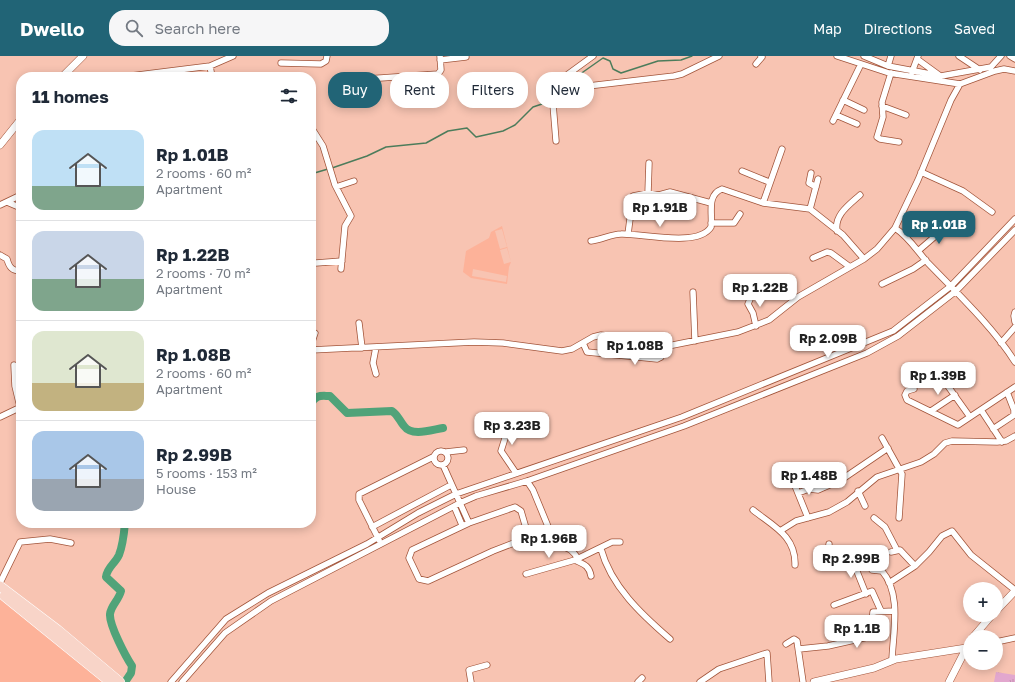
<!DOCTYPE html>
<meta charset="utf-8">
<style>
body{margin:0;font-family:"Golos Text",sans-serif;background:#f6f6f7;color:#1f2937;height:100vh;display:flex;flex-direction:column;font-size:15px;white-space:nowrap}
*{box-sizing:border-box;margin:0}
p{font-size:13px;color:#747a83}
.icon{flex:none;width:22px;height:22px;fill:none;stroke:currentColor;stroke-width:2;stroke-linecap:round;stroke-linejoin:round}
.map{position:relative;flex:1;overflow:hidden}
.details{position:absolute;left:16px;top:16px;width:300px;height:456px;display:flex;flex-direction:column;background:#fff;border-radius:16px;box-shadow:0 2px 10px #0003}
.details>*{flex:none}
.guide{position:absolute;left:328px;top:16px;width:380px;height:36px;display:flex;gap:8px}
.controls{position:absolute;left:963px;top:526px;display:grid;gap:8px}
.controls a{display:grid;place-items:center;width:40px;height:40px;border-radius:50%;background:#fff;box-shadow:0 2px 10px #0003;font-size:20px}
.price{position:absolute;translate:-50% -34px;padding:0 9px;border-radius:8px;background:#fff;color:#222;font-size:13px;line-height:26px;filter:drop-shadow(0 1px 2px #0008)}
.price::after{content:'';position:absolute;left:50%;top:24px;width:12px;height:9px;margin-left:-6px;background:inherit;clip-path:polygon(0 0,100% 0,50% 100%)}
.price.active{background:#216476;color:#fff}
ul{padding:0;list-style:none}
li{display:flex;align-items:center;gap:12px;height:100px;padding:0 16px}
li+li{border-top:1px solid #e0e1e3}
li span{display:grid;place-items:center;flex:none;width:112px;height:80px;border-radius:12px;color:#555}
li>.icon{margin-inline-start:auto}
span .icon{width:48px;height:48px;fill:#fffc;stroke-width:1}
li b{font-size:17px}
h2{display:flex;justify-content:space-between;align-items:center;height:48px;padding:0 16px;font-size:17px}
.tag{padding:0 14px;border-radius:16px;background:#fff;box-shadow:0 2px 10px #0003;font-size:14px;line-height:36px}
.tag.active{background:#216476;color:#fff}
header{display:flex;align-items:center;gap:24px;box-sizing:border-box;height:56px;padding:0 20px;background:#216476;color:#fff}
header strong{font-size:19px}
nav{display:flex;gap:22px;margin-inline-start:auto;font-size:14px}
.search{width:280px;height:36px;background:#f6f6f7;display:flex;align-items:center;gap:10px;box-sizing:border-box;padding:0 14px;border-radius:16px;color:#747a83;font-size:15px}
.map>svg:first-child{display:block}
.built{fill:#fdb299;fill-rule:evenodd}
.park{fill:url(#park-tufts)}
.lines{fill:none;stroke-linecap:round;stroke-linejoin:round}
.stream{stroke:#4c7c5b;stroke-width:1.5}
.river{stroke:#50a379;stroke-width:8}
.minor-casing{stroke:#a2553b;stroke-width:7}
.tertiary-casing{stroke:#a2553b;stroke-width:8}
.trunk-casing{stroke:#fff;stroke-width:10}
.minor{stroke:#fff;stroke-width:5.5}
.tertiary{stroke:#fff;stroke-width:7}
.trunk{stroke:#f8d4c8;stroke-width:9}
</style>
<header>
<strong>Dwello</strong>
<div class="search"><svg class="icon" aria-label="search" viewBox="0 0 24 24"><circle cx="10" cy="10" r="6"/><path d="M15 15l6 6"/></svg>Search here</div>
<nav><a>Map</a><a>Directions</a><a>Saved</a></nav>
</header>
<div class="map">
<svg width="1015" height="626" viewBox="0 0 1015 626">
<defs>
<pattern id="park-tufts" width="24" height="20" patternUnits="userSpaceOnUse"><rect width="24" height="20" fill="#e2a7ce"/><path d="M3 7l-1-3M5 7V3M7 7l1-3M15 17l-1-3M17 17v-4M19 17l1-3" fill="none" stroke="#c38fb0"/></pattern>
</defs>
<rect width="100%" height="100%" fill="#f8c4b2"/>
<path class="built" d="M502,170L511,206L509,211L507,228L471,222L463,216L466,195L489,182L491,176ZM502,173L507,191L500,193L495,175ZM507,192L511,206L504,208L500,194ZM473,213L507,220L506,226L472,220Z
M0,540L106,626H0Z"/>
<path class="park" d="M996,616L1015,619V626H994Z"/>
<g class="lines">
<path class="stream" d="M332,112L367,100L386,91L426,87L448,75L467,72L476,81L503,75L515,69L533,51L545,47L566,28L603,2L610,5L613,13L621,17L658,5L681,4L692,0
M311,118L328,113"/>
<path class="river" d="M311,348C316,338 321,340 330,340L347,357L392,355C398,359 399,364 404,370C412,381 431,374 443,372
M125,626L131,617L132,610C126,601 109,569 110,558C111,549 119,544 121,535L106,521C107,511 115,508 119,499C123,489 124,478 125,467"/>
<g class="minor-casing">
<path id="minor" d="M837,0L889,17L960,28L995,15L1004,13L1015,15
M864,0L888,10
M891,0L888,10L941,20L991,11L1001,0
M959,0L980,14
M1010,0L1015,3
M917,3L939,19
M440,4L466,1
M281,7L321,8L326,5L327,0
M756,8L762,1L761,0
M210,10L212,21
M912,16L918,0
M891,17L882,46L883,61L877,81L880,83L899,86
M122,21L210,10L233,0
M366,23L438,18L441,14L440,0
M560,24L593,0
M843,44L864,54
M882,50L906,59
M836,59L857,68
M833,65L861,8
M311,71L323,90L335,129L351,160L345,170L341,213
M556,85L553,48L571,32L674,20L682,18L719,0
M742,115L769,126
M921,116L963,135L992,156
M811,117L809,127L816,131
M336,131L354,125
M648,137L649,107
M7,146L21,152
M763,147L782,93
M0,149L21,139
M810,153L818,123
M711,167H734L740,158
M895,172C909,181 917,195 928,207C956,236 994,272 1015,306
M837,175C834,159 849,149 860,139
M628,178L633,140L648,137L659,139L670,136L711,147
M591,185C601,184 612,178 621,178C641,177 698,192 711,171C713,158 706,139 722,133L763,147L810,153L843,179L864,203
M918,195L947,170
M0,199L7,203C9,211 12,215 21,215
M813,202L827,196L831,197L850,211
M316,207L342,205
M882,228L913,213L926,204
M693,236L695,285
M753,236L748,248L753,257L756,270
M1015,256L1014,260L1015,266
M359,267L362,292
M583,287L587,296L657,303L661,301L663,291
M1001,287L1015,271
M311,289L315,277
M311,294L474,286L503,287L562,295L572,293L593,281L601,279L663,291L738,276L769,264L798,241L864,203L877,193L895,172L918,124L951,44L960,28
M14,309L15,330L20,351
M376,318L373,307L376,291
M945,326L970,361
M914,333L907,335L905,339L907,344L958,369L1015,331
M981,354L1002,386
M931,355L955,339
M0,361L21,351
M505,364L506,379L501,395L516,417
M993,373L1014,359V354L1007,336
M882,382L902,418L899,462
M434 402a7 7 0 1 1 14 0a7 7 0 1 1-14 0Z
M446,396L464,394
M443,409L469,467
M527,425L533,434L554,485C563,495 569,487 578,503
M793,425L808,462
M858,435L865,450
M798,437L809,433L818,434L841,424L888,392
M454,450L462,469
M515,451L521,455L528,479L524,483L493,495L428,525L419,523L409,502L412,494L469,467Z
M753,454C773,470 796,480 795,509
M874,462L885,471L897,494
M372,471L451,429
M780,475L796,465L829,456L847,446L877,421L921,406L934,398L945,387L952,385L997,386L1006,385L1015,380
M379,484L359,444V438L433,401
M829,488L828,498H849L856,505L865,502L872,514L882,515C902,538 893,576 892,604
M601,493C611,530 641,558 670,583
M891,496L900,494L915,510L929,496L942,480L952,475L971,499L1015,534
M575,504C583,508 589,509 591,520
M855,505L856,513L866,538
M526,518L575,504L612,486H620
M0,527L20,486L50,483L71,487
M889,527L915,510
M834,549L872,535L881,555
M871,579H882
M996,586L1015,582
M786,588L794,583L797,585L803,626
M799,593L828,590L868,581L871,578L873,556L894,555
M171,626L226,563L268,537L367,488L418,457L456,438L682,361L893,275L951,230L1015,163
M182,626L225,577L271,545L460,447L476,440L527,425L684,370L867,297L898,280L956,235L1015,174
M471,626L469,614L487,609
M638,626L642,622
M700,626L719,613L767,597L769,626"/>
</g>
<g class="tertiary-casing">
<path id="tertiary" d="M62,21L83,0
M0,89L21,63
M996,555L1015,535
M973,581L992,559
M814,626L874,612L896,603L966,592
M949,626L970,585"/>
</g>
<g class="trunk-casing">
<path id="trunk" d="M0,530L58,574L120,626
M4,540L110,626"/>
</g>
<use href="#minor" class="minor"/>
<use href="#tertiary" class="tertiary"/>
<use href="#trunk" class="trunk"/>
</g>
</svg>
<div class="controls">
<a>+</a>
<a>−</a>
</div>
<b class="price" style="left:660px;top:172px">Rp 1.91B</b>
<b class="price active" style="left:939px;top:189px">Rp 1.01B</b>
<b class="price" style="left:760px;top:252px">Rp 1.22B</b>
<b class="price" style="left:828px;top:303px">Rp 2.09B</b>
<b class="price" style="left:635px;top:310px">Rp 1.08B</b>
<b class="price" style="left:938px;top:340px">Rp 1.39B</b>
<b class="price" style="left:512px;top:390px">Rp 3.23B</b>
<b class="price" style="left:809px;top:440px">Rp 1.48B</b>
<b class="price" style="left:549px;top:503px">Rp 1.96B</b>
<b class="price" style="left:851px;top:523px">Rp 2.99B</b>
<b class="price" style="left:857px;top:593px">Rp 1.1B</b>
<div class="guide">
<a class="tag active">Buy</a>
<a class="tag">Rent</a>
<a class="tag">Filters</a>
<a class="tag">New</a>
</div>
<section class="details">
<h2>11 homes<svg class="icon" aria-label="filters" viewBox="0 0 24 24"><path d="M4 7h16M4 17h16"/><circle cx="9" cy="7" r="2"/><circle cx="15" cy="17" r="2"/></svg></h2>
<ul>
<li><span style="background:linear-gradient(#bfe0f5 70%,#7fa58c 0)"><svg class="icon" aria-label="home" viewBox="0 0 24 24"><path d="M3 11l9-7 9 7M6 9v11h12V9"/></svg></span><div><b>Rp 1.01B</b><p>2 rooms · 60 m²</p><p>Apartment</p></div></li>
<li><span style="background:linear-gradient(#c9d6e8 60%,#7fa58c 0)"><svg class="icon" aria-label="home" viewBox="0 0 24 24"><path d="M3 11l9-7 9 7M6 9v11h12V9"/></svg></span><div><b>Rp 1.22B</b><p>2 rooms · 70 m²</p><p>Apartment</p></div></li>
<li><span style="background:linear-gradient(#dfe7d0 65%,#c2b280 0)"><svg class="icon" aria-label="home" viewBox="0 0 24 24"><path d="M3 11l9-7 9 7M6 9v11h12V9"/></svg></span><div><b>Rp 1.08B</b><p>2 rooms · 60 m²</p><p>Apartment</p></div></li>
<li><span style="background:linear-gradient(#a9c7e8 60%,#9aa5b1 0)"><svg class="icon" aria-label="home" viewBox="0 0 24 24"><path d="M3 11l9-7 9 7M6 9v11h12V9"/></svg></span><div><b>Rp 2.99B</b><p>5 rooms · 153 m²</p><p>House</p></div></li>
</ul>
</section>
</div>
